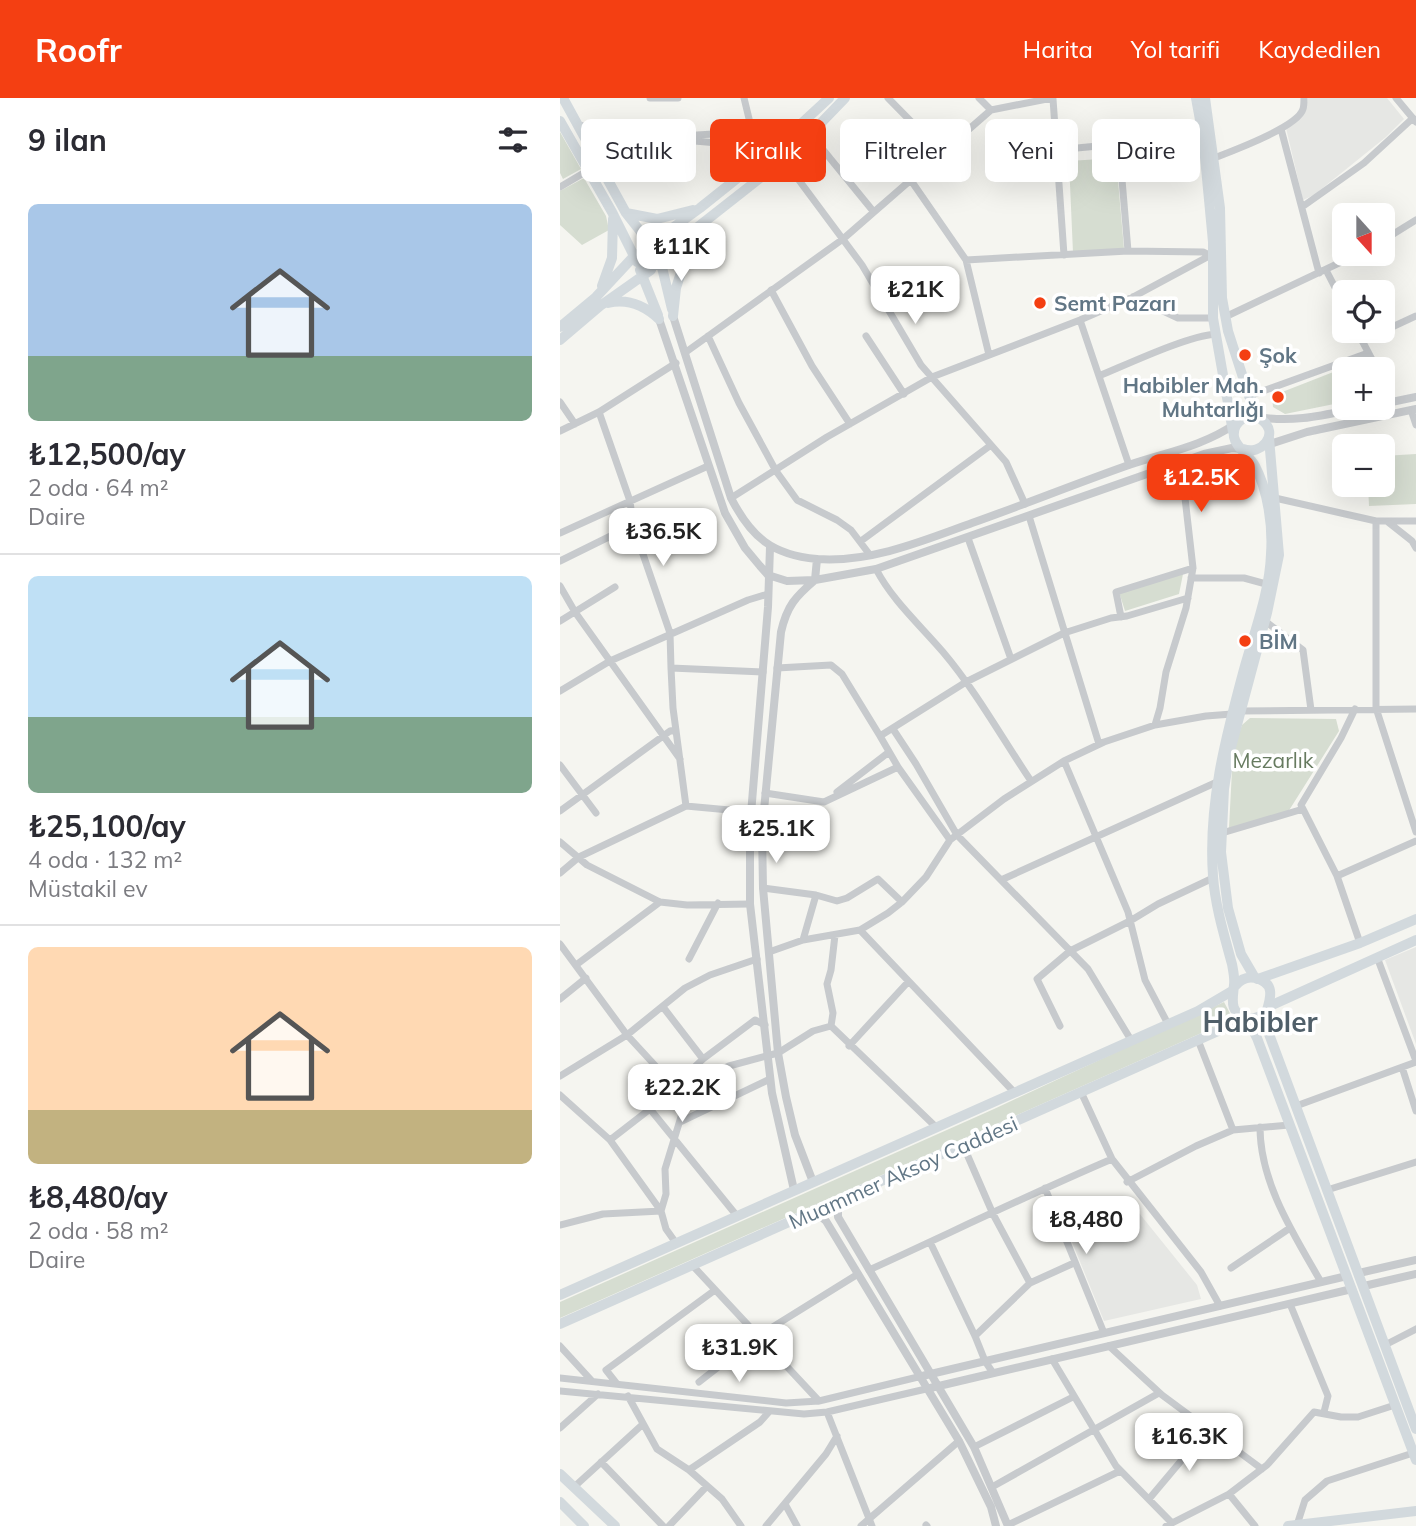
<!DOCTYPE html>
<html lang="tr">
<meta charset="utf-8">
<style>
body{margin:0;font-family:Mulish,sans-serif;background:#f7f7f7;color:#2b2b33;height:100vh;display:flex;flex-direction:column;font-size:26px;white-space:nowrap}
*{box-sizing:border-box;margin:0}
p{font-size:23px;color:#7c7c81}
.icon{flex:none;width:38px;height:38px;fill:none;stroke:currentColor;stroke-width:2;stroke-linecap:round;stroke-linejoin:round}
.map{position:relative;flex:1;overflow:hidden}
.details{display:flex;flex-direction:column;background:#fff;width:560px}
.details>*{flex:none}
.banner{position:absolute;left:21px;top:21px;width:665px;height:63px;display:flex;gap:14px}
.needle{width:46px;rotate:159deg}
.fabs{position:absolute;left:772px;top:105px;display:grid;gap:14px}
.fabs a{display:grid;place-items:center;width:63px;height:63px;border-radius:10px;background:#fff;box-shadow:0 7px 28px #0002;font-size:35px}
.price{position:absolute;translate:-50% -60px;padding:0 16px;border-radius:14px;background:#fff;color:#222;font-size:23px;line-height:46px;filter:drop-shadow(0 2px 4px #0008)}
.price::after{content:'';position:absolute;left:50%;top:42px;width:21px;height:16px;margin-left:-10px;background:inherit;clip-path:polygon(0 0,100% 0,50% 100%)}
.price.selected{background:#f43f12;color:#fff}
ul{padding:0;list-style:none}
li{display:grid;align-content:center;gap:14px;height:371px;padding:0 28px}
li+li{border-top:2px solid #e1e1e2}
li span{display:grid;place-items:center;height:217px;border-radius:10px;color:#555}
li>.icon{margin-inline-start:auto}
span .icon{width:126px;height:126px;fill:#fffc;stroke-width:1}
li b{font-size:30px}
h2{display:flex;justify-content:space-between;align-items:center;height:84px;padding:0 28px;font-size:30px}
.pill{padding:0 24px;border-radius:10px;background:#fff;box-shadow:0 7px 28px #0002;font-size:24px;line-height:63px}
.pill.selected{background:#f43f12;color:#fff}
header{display:flex;align-items:center;gap:42px;box-sizing:border-box;height:98px;padding:0 35px;background:#f43f12;color:#fff}
header strong{font-size:33px}
nav{display:flex;gap:38px;margin-inline-start:auto;font-size:24px}
main{display:flex;flex:1;min-height:0}
.map>svg:first-child{display:block}
.built{fill:#e6e7e4}
.green{fill:#d6ddd1}
.lines{fill:none;stroke-linecap:round;stroke-linejoin:round}
.minor{stroke:#c7cacd;stroke-width:7}
.tertiary{stroke:#c7cacd;stroke-width:8}
.secondary{stroke:#d2d9dd;stroke-width:10}
.primary{stroke:#d2d9dd;stroke-width:10}
.poi-dot{fill:#f43f12;stroke:#fff;stroke-width:2.5}
.labels{text-anchor:middle;dominant-baseline:central;stroke-width:7;stroke-linejoin:round;paint-order:stroke}
.poi-label{font-size:21px;font-weight:bold;fill:#617685;stroke:#fff;text-anchor:start}
.park-label{font-size:21px;fill:#677b60;stroke:#fff}
.street-label{font-size:21px;fill:#617685;stroke:#fff}
.district-label{font-size:28px;font-weight:bold;fill:#505f69;stroke:#fff}
</style>
<header>
<strong>Roofr</strong>
<nav><a>Harita</a><a>Yol tarifi</a><a>Kaydedilen</a></nav>
</header>
<main>
<section class="details">
<h2>9 ilan<svg class="icon" aria-label="filters" viewBox="0 0 24 24"><path d="M4 7h16M4 17h16"/><circle cx="9" cy="7" r="2"/><circle cx="15" cy="17" r="2"/></svg></h2>
<ul>
<li><span style="background:linear-gradient(#a9c7e8 70%,#7fa58c 0)"><svg class="icon" aria-label="home" viewBox="0 0 24 24"><path d="M3 11l9-7 9 7M6 9v11h12V9"/></svg></span><div><b>₺12,500/ay</b><p>2 oda · 64 m²</p><p>Daire</p></div></li>
<li><span style="background:linear-gradient(#bfe0f5 65%,#7fa58c 0)"><svg class="icon" aria-label="home" viewBox="0 0 24 24"><path d="M3 11l9-7 9 7M6 9v11h12V9"/></svg></span><div><b>₺25,100/ay</b><p>4 oda · 132 m²</p><p>Müstakil ev</p></div></li>
<li><span style="background:linear-gradient(#ffd9b3 75%,#c2b280 0)"><svg class="icon" aria-label="home" viewBox="0 0 24 24"><path d="M3 11l9-7 9 7M6 9v11h12V9"/></svg></span><div><b>₺8,480/ay</b><p>2 oda · 58 m²</p><p>Daire</p></div></li>
</ul>
</section>
<div class="map">
<svg width="856" height="1428" viewBox="0 0 856 1428">
<rect width="100%" height="100%" fill="#f5f5f0"/>
<path class="built" d="M748,0H827L844,21L826,39L754,97L743,102L726,30L745,14Z
M856,849V946L825,862Z
M567,1100L637,1187L641,1201L544,1223L506,1129Z"/>
<path class="green" d="M0,34L21,71L3,81L0,75Z
M556,60L564,151L513,155L509,63Z
M24,80L46,118L49,132L22,147L0,127V93Z
M804,262L808,271H784V304L725,316L713,309L712,298Z
M856,356V406L809,408L808,387H822L823,358Z
M623,476L619,496L565,513L559,494Z
M690,620L776,621L779,633L728,714L669,730L673,653L682,627Z
M664,904L673,921L0,1220V1204L434,1011Z"/>
<g class="lines">
<path class="minor" d="M90,0H118
M184,0L192,33
M328,0L381,54
M419,0L431,12
M836,0L856,24
M493,1L504,157
M18,27L88,39L215,50L302,167L361,267L446,364L465,406
M721,31L759,175
M251,37L313,113
M120,38L237,31
M27,44L80,40
M559,46L568,153
M496,52L643,38
M654,60C672,53 738,29 743,11C744,8 744,4 744,0
M350,81L406,162L429,257
M0,89L27,73
M742,109L804,65L853,20
M822,143L856,122
M406,162L568,153L643,154L649,157
M766,172L784,207
M211,192L252,268L290,326
M573,199L618,220H653
M665,219L798,156
M520,222L569,367
M797,233L817,271
M148,238L179,305L216,373L237,402L277,422L291,432L310,457
M306,238L344,296
M802,243L856,218
M126,254L283,141L431,12L492,0
M539,278C568,266 627,238 656,236
M822,283L833,304
M689,298L808,255
M0,304L15,326
M851,312L856,327
M39,314L70,403L73,427L110,535L111,570L203,574
M0,333L39,314L116,265
M171,400L267,339L372,279L520,222L573,199L653,156
M715,400L816,423H856
M469,418L539,646
M816,423V610L856,734
M828,424L852,443L856,450
M0,435L148,368
M408,440L451,561
M301,443L431,347
M0,463L73,427
M316,471C332,502 360,527 383,554C416,593 442,640 471,683
M631,480H684L706,486
M0,488L15,514L120,661
M561,519L556,494L633,470
M0,523L55,489
M705,523L743,552L751,612
M111,570L113,610L126,708
M217,570L271,567L282,576L320,638L406,584L504,535L551,520L567,518L628,500
M0,593L50,563L188,502L208,496
M795,611L781,640L741,707L777,778L800,845
M680,613L856,611
M595,627L600,610L606,574L626,510L633,470L621,365
M333,631L356,666L397,737L528,871L571,942
M320,638L338,669L390,742
M504,663L568,814L585,882L608,926
M0,667L36,715
M277,694L329,654
M205,695L264,704L338,669
M0,713L110,633L116,632
M662,735L743,711
M0,744L27,767L100,804L127,807L190,806
M0,775L19,759L126,708L191,714
M777,778L856,743
M441,782L657,684
M203,790L256,797L277,803L287,800L318,781L342,804
M300,832L454,994
M243,842L256,797
M0,846L67,937L126,1001
M209,854L243,842L300,832L328,815L342,804L366,779L390,742L444,701L504,663L544,644L595,627L646,618L672,616
M817,859L856,963
M129,861L158,805
M16,867L100,804
M0,901L26,880
M103,909L143,961
M271,928L273,915L267,886L271,872L275,837
M500,928L477,881L510,853L570,823L598,806L653,780
M638,942L673,1032
M289,948L348,884
M842,969L856,1013
M0,978L67,937L125,890L150,877L197,861
M521,994L552,1061L641,1174L660,1208
M0,997L50,1042L101,1113L43,1116L0,1127
M736,1008L856,964
M90,1011L143,961L195,922L205,927
M120,1024L210,981
M700,1029C700,1085 734,1137 761,1184
M50,1042L90,1011L177,1118
M403,1047L433,1116L470,1185
M567,1084L636,1048L673,1032L729,1027
M485,1090L544,1235
M767,1092L856,1064
M370,1144L415,1238L425,1263L433,1275
M116,1145L106,1131L101,1113L106,1096L105,1071L128,996L145,980L169,968L218,955L253,933L271,928L376,1029
M133,1168L259,1303
M671,1170L730,1130
M309,1172C390,1135 470,1096 552,1061
M730,1206L768,1298L764,1314
M415,1238L470,1185L514,1165
M825,1247L856,1231
M0,1248L32,1283
M549,1248L602,1297L702,1371
M492,1261L556,1368L611,1424
M0,1280L226,1305L259,1303L358,1279
M139,1284L198,1238L298,1176
M57,1286L46,1272L155,1192
M0,1293L244,1316L267,1314L366,1291
M68,1298L97,1351L129,1372L162,1401L181,1428
M267,1314L312,1428
M0,1330L38,1296
M414,1349L513,1299
M41,1364L103,1428
M129,1372L200,1324L208,1315
M14,1389L83,1326
M432,1389L599,1295
M669,1396L695,1428
M589,1401L647,1332
M225,1406L237,1428
M366,1427L367,1428
M448,1427L560,1373
M737,1427L745,1402L767,1383L853,1355
M109,1428L147,1388
M206,1428L266,1356L277,1338
M301,1428L399,1343
M606,1428L669,1396L707,1367L754,1314L781,1319H798L835,1307"/>
<path class="tertiary" d="M113,218L171,400C191,439 212,457 257,461C310,465 363,443 412,425C463,407 515,386 566,368C603,355 642,349 675,326
M99,221L165,415L185,450L200,468L208,477L227,483L255,482L316,471L644,356L672,350L682,351
M822,306L856,299
M698,319C734,325 764,317 799,310
M707,347L747,334L856,311
M210,449L208,509L190,728V806L212,995L234,1092
M253,1084L235,1037L226,999L218,955L203,790L202,733L221,534C227,508 235,499 255,482L257,461
M278,1103V1119L414,1349L448,1428
M255,1114L266,1123L399,1343L431,1409L436,1428
M799,1175L856,1162
M804,1188L856,1176
M358,1279L787,1178
M366,1291L792,1191"/>
<path class="secondary" d="M3,0L66,115L96,153
M0,23L52,114L77,164
M66,115L97,121L133,112
M85,150L140,110L215,50L269,0
M100,161L112,211
M97,167L134,132L232,55L285,0
M80,172L98,217
M42,188L52,160L53,121
M48,205C68,200 84,207 99,221
M113,218L116,190L134,134
M0,229L36,199L76,156
M0,242L40,208L91,172
M698,881L800,845L856,821
M710,908L856,842
M0,1197L638,913L672,893
M0,1226L638,942L674,926L683,919"/>
<path class="primary" d="M636,0L643,38L653,144V220L673,334
M645,0L660,110L662,200L668,233L689,298L702,322
M683,351C701,358 720,336 702,322C690,312 672,323 674,339C676,350 690,358 695,368C708,393 713,428 711,456C710,494 693,538 683,575C665,642 648,707 653,778C655,807 664,837 672,866C673,872 675,880 674,887C673,900 668,916 688,920C696,921 701,918 707,913
M695,880L681,856L668,810L661,754L664,691L670,653L707,515L719,457L709,340
M675,888C680,882 687,878 695,880C715,884 711,899 707,912C706,919 708,929 709,936L856,1331
M687,920L697,940L856,1362
M0,1376L55,1428
M0,1404L24,1428
M728,1428L856,1413"/>
</g>
<g class="poi-dot">
<circle cx="480" cy="205" r="7"/>
<circle cx="685" cy="257" r="7"/>
<circle cx="718" cy="299" r="7"/>
<circle cx="685" cy="543" r="7"/>
</g>
<g class="labels">
<g class="poi-label">
<text x="494" y="205">Semt Pazarı</text>
<text x="699" y="257">Şok</text>
<text x="704" y="287" text-anchor="end">Habibler Mah.<tspan x="704" dy="24">Muhtarlığı</tspan></text>
<text x="699" y="543">BİM</text>
</g>
<g class="park-label">
<text x="713" y="662">Mezarlık</text>
</g>
<g class="street-label">
<text transform="translate(343 1074) rotate(-24)">Muammer Aksoy Caddesi</text>
</g>
<g class="district-label">
<text x="700" y="923">Habibler</text>
</g>
</g>
</svg>
<div class="fabs">
<a><svg class="needle" viewBox="-14 -14 28 28"><path d="M0-13l5 13h-10z" fill="#e53935"/><path d="M0 13l5-13h-10z" fill="#7c7c81"/></svg></a>
<a><svg class="icon" aria-label="locate" viewBox="0 0 24 24"><circle cx="12" cy="12" r="6"/><path d="M12 2v4M12 18v4M2 12h4M18 12h4"/></svg></a>
<a>+</a>
<a>−</a>
</div>
<b class="price" style="left:121px;top:185px">₺11K</b>
<b class="price" style="left:355px;top:228px">₺21K</b>
<b class="price selected" style="left:641px;top:416px">₺12.5K</b>
<b class="price" style="left:103px;top:470px">₺36.5K</b>
<b class="price" style="left:216px;top:767px">₺25.1K</b>
<b class="price" style="left:122px;top:1026px">₺22.2K</b>
<b class="price" style="left:526px;top:1158px">₺8,480</b>
<b class="price" style="left:179px;top:1286px">₺31.9K</b>
<b class="price" style="left:629px;top:1375px">₺16.3K</b>
<div class="banner">
<a class="pill">Satılık</a>
<a class="pill selected">Kiralık</a>
<a class="pill">Filtreler</a>
<a class="pill">Yeni</a>
<a class="pill">Daire</a>
</div>
</div>
</main>
